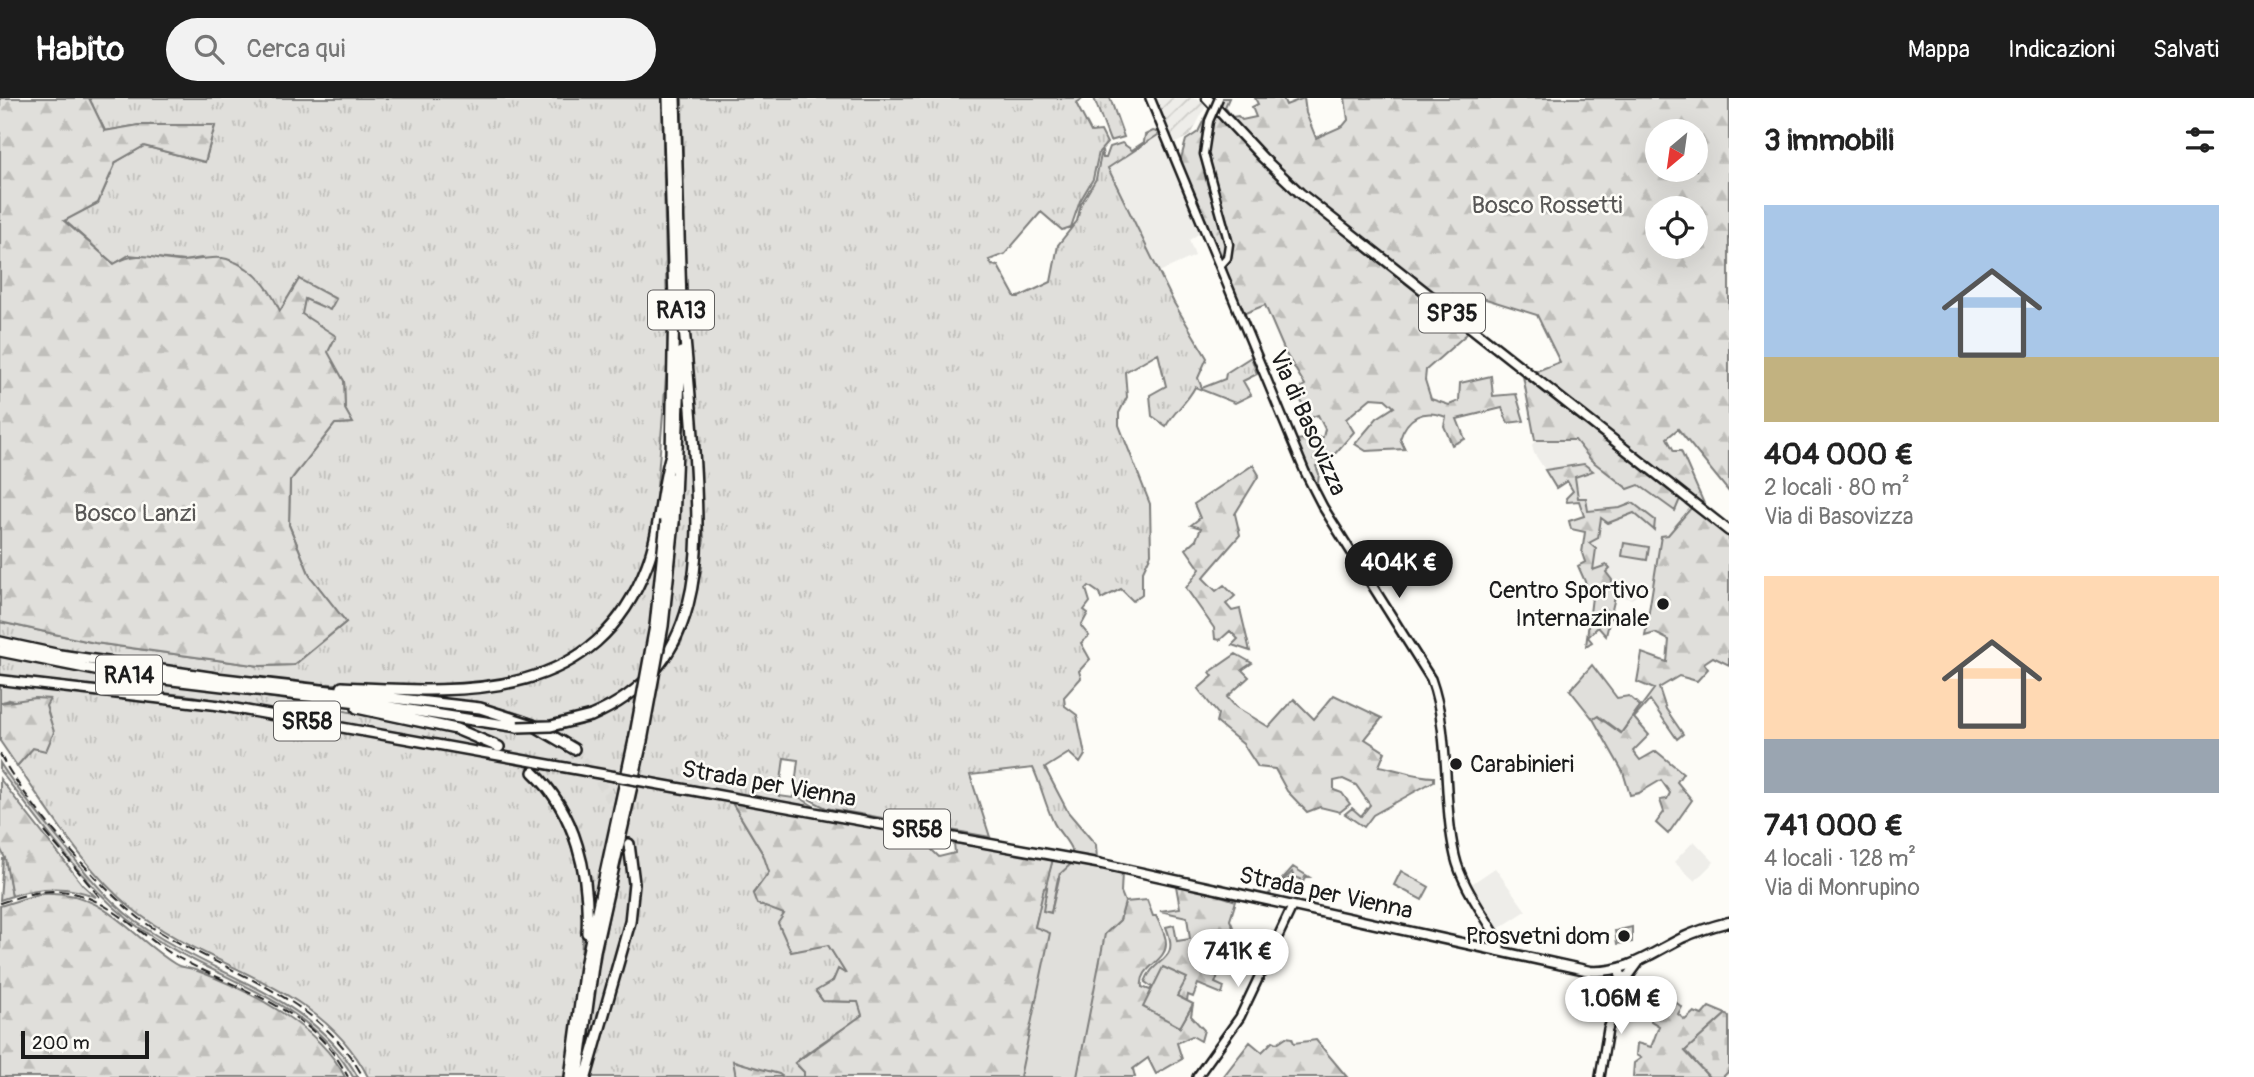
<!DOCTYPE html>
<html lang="it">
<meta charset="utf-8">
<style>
body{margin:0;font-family:Pangolin,sans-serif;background:#f2f2f2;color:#222;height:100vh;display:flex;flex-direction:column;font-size:26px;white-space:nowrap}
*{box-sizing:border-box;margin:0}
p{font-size:23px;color:#767676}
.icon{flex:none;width:38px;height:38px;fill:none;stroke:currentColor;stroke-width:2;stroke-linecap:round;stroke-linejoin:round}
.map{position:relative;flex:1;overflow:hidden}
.side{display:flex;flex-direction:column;background:#fff;width:525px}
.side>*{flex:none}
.needle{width:46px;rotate:209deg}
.buttons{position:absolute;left:1645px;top:21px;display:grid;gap:14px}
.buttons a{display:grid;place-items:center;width:63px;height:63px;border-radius:50%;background:#fff;box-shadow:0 7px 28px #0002;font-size:35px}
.scale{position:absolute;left:21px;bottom:18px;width:128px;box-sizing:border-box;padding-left:7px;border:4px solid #1c1c1c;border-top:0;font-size:19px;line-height:24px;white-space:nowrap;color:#1c1c1c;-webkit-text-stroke:5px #fdfcf7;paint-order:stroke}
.price{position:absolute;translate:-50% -60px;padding:0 16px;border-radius:24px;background:#fff;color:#222;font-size:23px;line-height:46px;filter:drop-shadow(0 2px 4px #0008)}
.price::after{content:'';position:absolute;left:50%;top:42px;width:21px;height:16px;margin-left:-10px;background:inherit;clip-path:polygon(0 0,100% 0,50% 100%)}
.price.selected{background:#1c1c1c;color:#fff}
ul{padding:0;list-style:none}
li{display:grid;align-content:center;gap:14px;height:371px;padding:0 35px}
li span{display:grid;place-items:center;height:217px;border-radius:0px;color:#555}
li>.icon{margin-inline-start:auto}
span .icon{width:126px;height:126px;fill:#fffc;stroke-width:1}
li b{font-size:30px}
h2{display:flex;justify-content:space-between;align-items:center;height:84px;padding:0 35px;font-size:30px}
header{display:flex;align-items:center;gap:42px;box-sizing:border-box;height:98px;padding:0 35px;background:#1c1c1c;color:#fff}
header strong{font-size:33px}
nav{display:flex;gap:38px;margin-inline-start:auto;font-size:24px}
.search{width:490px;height:63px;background:#f2f2f2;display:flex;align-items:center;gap:18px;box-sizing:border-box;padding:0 24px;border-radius:38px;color:#767676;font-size:26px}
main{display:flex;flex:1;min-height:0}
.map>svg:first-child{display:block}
.built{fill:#eeede9}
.industrial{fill:url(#industrial-furrows)}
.grass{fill:url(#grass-tufts);stroke:#7e7e7c;stroke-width:2;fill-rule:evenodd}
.forest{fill:url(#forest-firs);stroke:#7e7e7c;stroke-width:2;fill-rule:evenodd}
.cemetery{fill:url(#cemetery-stones);stroke:#7e7e7c;stroke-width:2}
.pitch{fill:#e0dfdb;stroke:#7e7e7c;stroke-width:2}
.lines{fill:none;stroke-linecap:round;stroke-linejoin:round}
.motorway-tunnel{stroke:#dbdad6;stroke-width:9;stroke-dasharray:9 4.5;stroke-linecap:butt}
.tertiary-casing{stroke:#1c1c1c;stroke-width:11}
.secondary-casing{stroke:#1c1c1c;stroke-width:12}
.primary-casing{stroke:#1c1c1c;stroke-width:13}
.motorway-casing{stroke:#1c1c1c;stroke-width:14}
.tertiary{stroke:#fdfcf7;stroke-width:6}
.secondary{stroke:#fdfcf7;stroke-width:7}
.primary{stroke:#fdfcf7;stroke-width:8}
.motorway{stroke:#fdfcf7;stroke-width:9}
.rail{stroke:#1c1c1c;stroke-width:2;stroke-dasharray:10 5;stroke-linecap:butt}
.tertiary-bridge-casing{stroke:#1c1c1c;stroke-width:11;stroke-linecap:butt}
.primary-bridge-casing{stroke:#1c1c1c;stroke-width:13;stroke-linecap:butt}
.motorway-bridge-casing{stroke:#1c1c1c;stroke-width:14;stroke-linecap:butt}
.tertiary-bridge{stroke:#fdfcf7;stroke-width:6}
.primary-bridge{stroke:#fdfcf7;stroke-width:8}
.motorway-bridge{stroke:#fdfcf7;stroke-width:9}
.poi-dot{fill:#1c1c1c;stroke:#fdfcf7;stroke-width:2.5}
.labels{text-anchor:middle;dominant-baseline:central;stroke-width:5;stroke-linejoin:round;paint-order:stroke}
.shield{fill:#fdfcf7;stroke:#605f5e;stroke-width:2}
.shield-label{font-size:23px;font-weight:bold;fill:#1c1c1c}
.park-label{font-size:24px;fill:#575655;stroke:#fdfcf7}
.street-label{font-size:24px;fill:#1c1c1c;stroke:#fdfcf7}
.poi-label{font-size:24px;fill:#1c1c1c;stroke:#fdfcf7;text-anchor:end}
</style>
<header>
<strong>Habito</strong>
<div class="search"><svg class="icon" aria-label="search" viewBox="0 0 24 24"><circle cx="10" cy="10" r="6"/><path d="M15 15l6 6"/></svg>Cerca qui</div>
<nav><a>Mappa</a><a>Indicazioni</a><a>Salvati</a></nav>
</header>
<main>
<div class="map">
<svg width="1729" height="979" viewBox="0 0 1729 979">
<defs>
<pattern id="industrial-furrows" width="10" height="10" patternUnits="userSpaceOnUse" patternTransform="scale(1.75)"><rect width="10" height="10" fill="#eeede9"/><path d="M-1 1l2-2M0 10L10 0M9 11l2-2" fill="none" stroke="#cccbc7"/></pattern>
<pattern id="grass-tufts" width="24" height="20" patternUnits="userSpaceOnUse" patternTransform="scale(1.75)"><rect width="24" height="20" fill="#e0dfdb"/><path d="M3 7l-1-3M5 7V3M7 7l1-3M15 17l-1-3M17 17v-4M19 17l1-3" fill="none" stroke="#c0bfbb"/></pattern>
<pattern id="forest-firs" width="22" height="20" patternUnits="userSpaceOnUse" patternTransform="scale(1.75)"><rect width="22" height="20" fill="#e0dfdb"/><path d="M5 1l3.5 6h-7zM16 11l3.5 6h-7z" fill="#c0bfbb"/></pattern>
<pattern id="cemetery-stones" width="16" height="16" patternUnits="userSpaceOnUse" patternTransform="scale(1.75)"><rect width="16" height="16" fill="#e0dfdb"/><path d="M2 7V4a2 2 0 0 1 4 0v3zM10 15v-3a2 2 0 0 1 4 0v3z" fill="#c0bfbb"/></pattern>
</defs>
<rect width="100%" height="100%" fill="#fdfcf7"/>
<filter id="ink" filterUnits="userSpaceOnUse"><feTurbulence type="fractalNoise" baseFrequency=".0143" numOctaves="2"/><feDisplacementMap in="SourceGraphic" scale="14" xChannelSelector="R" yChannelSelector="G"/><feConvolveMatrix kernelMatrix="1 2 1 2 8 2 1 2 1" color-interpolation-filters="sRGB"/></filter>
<g filter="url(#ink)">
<path class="built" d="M1161,35L1200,135L1189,142L1195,158L1159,174L1107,70Z
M1535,342H1575L1591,362L1639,387L1675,413L1680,401L1691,410L1668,437L1661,438L1653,487L1632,501L1615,497L1616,490L1610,488L1606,473L1609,470L1593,473L1589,445L1601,419L1609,425L1634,415L1640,419L1634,405L1620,410L1587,413L1578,401L1575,379L1585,377L1582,366L1545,372L1534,355L1532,348Z
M1694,743L1714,764L1695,783L1674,764Z
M1495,770L1526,813L1498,831L1470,787Z"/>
<path class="industrial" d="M1153,0H1197L1206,8L1191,37L1176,45L1171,43Z"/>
<path class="grass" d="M89,0H662L668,255L655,414L662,415L655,508L643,585L592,621L616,611L640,593L622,677L193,598L0,578V557L65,572L303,604L500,646L458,628L292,593L477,613L519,625L574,651L577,648C516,596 428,601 353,594H464L517,589L514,581L463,586H304L94,558L0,540V524L95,545L260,568L294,567L346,524L310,478L289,427L290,383L335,326L352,325L345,311L344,283L301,216L305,201L299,181L280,214L201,160L184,163L129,157L114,166L64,122L98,105L116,64L144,48L205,64L215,28L139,27L105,33Z
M682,0H1084L1076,5L1091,34L1101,33L1107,45L1099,54L1093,81L1080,103L1071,129L1062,132L1041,114L1005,156L989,162L992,167L998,168L1015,199H1019L1051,184L1058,147L1077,123L1081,106L1096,81L1102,52L1103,60H1106L1110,49L1122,45L1132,52L1144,44L1145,37L1153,33L1161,35L1108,70L1174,205L1207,260L1198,280L1202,290L1225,281L1226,275L1251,259L1257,276L1243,283L1251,297L1235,305L1195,289C1187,305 1174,313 1166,328L1152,318L1150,297L1166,288L1158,255L1125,274L1127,299L1119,315V327L1150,406L1151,456L1142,475V496L1133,503L1121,491L1101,501L1099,495L1089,488L1086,491L1090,504L1084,512L1088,515L1081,528L1089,538L1081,545L1090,561L1079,573L1081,580L1064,599L1065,608L1077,617L1085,657L1080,665L1069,655L1045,670L1068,714L1096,747L1097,762L1073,756C1069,742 1058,735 1053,723C1045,706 1041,687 1033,670L970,677L990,739L826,710L807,700L808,695L795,688L798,662L784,660L779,698L793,700L794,696L820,712L637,679L659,576L681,545L691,518L702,469L693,468L684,515L666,555L685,311H688L694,446L703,447L704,442L684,148Z
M1094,0H1110L1124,39L1110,43Z
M0,586L190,606L619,684L593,811C586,757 577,709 536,671L530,677C584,735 587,809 579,884L595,887L635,686L731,703L763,756L770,774L753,795L828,847L847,877L816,894L823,903L859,904L863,917C842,933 812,949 795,965L804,974V979H783L734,963L736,979H591L594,967L580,962L567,979H368C320,884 206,872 130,809C86,773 50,714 17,668L33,650L46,652L53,634L46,608L9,602L0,605ZM631,780L630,836L594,939L625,831Z
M3,761H6L12,798L0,802Z
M1053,761L1072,765L1058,780L1051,815L1042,813L1047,790H1044Z
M1293,769L1309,779H1305L1299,794L1297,792L1301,781L1295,779L1292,787L1280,788L1293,777L1292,774L1267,798Z"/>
<path class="forest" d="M0,0H89L105,33L139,27H215L205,64L144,48L116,64L98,105L64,123L114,166C142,150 154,163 183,163C197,163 213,157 227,161C253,169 270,190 280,213L299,181L336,201L330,212L305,201L302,216L336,238L328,254L344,283L345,311L353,325L335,326L290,383L289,427L310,478L346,524L294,567L260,568L95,545L0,524Z
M1222,0H1229L1225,9L1232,19L1238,18L1242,22L1256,19L1252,9L1258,6L1255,0H1283L1286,7L1304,0L1306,15L1316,40L1343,28L1348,22L1345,0H1729V394L1678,331L1667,340L1674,353H1681L1705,408L1534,274L1560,264L1537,217L1476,198L1460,218L1287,78L1219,8ZM1657,33H1696V72H1657ZM1657,110H1696V149H1657Z
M1210,9C1284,96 1379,163 1468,235L1426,272L1425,282L1431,301L1449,307L1459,303L1460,285L1491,278L1493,298L1516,296L1524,323L1508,325L1502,310L1457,321L1465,341L1452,347L1444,328L1446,319C1423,310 1407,319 1400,341L1405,351L1366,353L1355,346L1377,320L1394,309L1385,301L1371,300L1346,321L1354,334L1326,366L1316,368L1319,376L1317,392L1295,342L1323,339L1325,331L1318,317L1309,320L1296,292L1305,287L1286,256L1265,207L1243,216L1227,177L1226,167L1231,158V136L1209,63L1207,49L1212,24L1206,22C1191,62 1216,107 1226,146L1223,161L1180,64L1186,42L1198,34Z
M1523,278L1680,401L1675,413L1639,387L1628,391L1591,362L1575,342H1535Z
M1584,366L1593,373L1575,379L1578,400H1586L1588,413L1620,410L1633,405L1655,422L1654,432L1634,415L1608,425L1601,420L1598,440L1589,445L1596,451L1593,472L1607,467L1610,470L1606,474L1612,482L1611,488L1617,490L1606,538L1598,529L1588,539L1592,544L1586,548L1592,499L1578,468L1585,464L1582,455L1585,434L1571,431L1569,423L1584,418L1579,403L1567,404L1566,400L1573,393L1567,383L1556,390L1545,372Z
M1253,367L1259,377L1235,416L1240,437L1203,480L1216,493L1224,487L1235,498L1226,506L1232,513L1240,511L1250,553L1232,547L1238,541L1230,533L1220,542L1215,541L1214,530L1186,490L1200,471L1186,451L1196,442L1201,430L1191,427L1200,420L1194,406Z
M1691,410L1729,439V567L1713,559L1704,565L1708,571L1697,583L1679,578L1659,590L1666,611L1683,636L1677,641L1650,602L1634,620L1649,637L1633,653L1640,662L1656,653L1683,675L1677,684L1692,702L1668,736L1656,725L1664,714L1660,702L1667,701L1670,695L1661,682L1639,695L1630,697L1623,674L1593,621L1597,618L1621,635L1654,591L1637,584L1642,555L1667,564L1669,542L1655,535L1645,538L1661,438L1668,437Z
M1236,556L1252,565L1242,572L1249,579L1227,599L1236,609L1269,629L1294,601L1314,621L1334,597L1382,620L1365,641L1385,654L1379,668C1399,671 1414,679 1434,679V683L1373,717L1364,729L1345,716L1352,710L1361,718L1370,707L1356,687L1343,681L1334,683V692L1342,695L1350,706L1340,714L1320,709L1307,714L1287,693L1275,671L1258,669L1243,646L1216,624L1218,616L1198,591L1213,578L1210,574Z
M35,600L50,601L46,608L54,634L46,653L33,650L17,668L0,643V605Z
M0,665C15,689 34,711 52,733C81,769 109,807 148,832C221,881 312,898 358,979H353C309,899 213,882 142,832C85,791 44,728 0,673Z
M0,681L83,787L96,799C68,787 41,788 12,798L5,760L0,750Z
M731,703L847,723L932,742V752L939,759L955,755L954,745L1053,761L1035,829L1105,836L1120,822L1125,804L1147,802L1153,818H1156C1160,826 1166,836 1166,845C1167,864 1139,868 1142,889L1150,892L1152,889L1145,884C1154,858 1181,865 1166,829L1174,827L1177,843L1190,841L1187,819L1160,813L1180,810L1176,788L1196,790L1236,803L1230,822L1235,834L1236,855L1247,861L1260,856L1264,858L1256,873L1215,864L1210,874L1218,878L1215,885L1224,889L1222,896L1198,886L1193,899L1188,897L1187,903L1177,899L1163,869L1180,929L1193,906L1191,918L1204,932L1201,943L1192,938L1177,945L1182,961L1156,976L1148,960L1133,971L1135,979H804V974L795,965L862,917L858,904L823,903L816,893L833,883L838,871L846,876L828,847L791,854L778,825L784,816L757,806L753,796L769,774L763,756Z
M42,795C105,792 127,836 175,866C181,870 188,869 195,872C247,891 320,928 345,979H0V808Z
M1674,903L1682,909L1678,916L1685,922L1694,914L1702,917L1709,909L1726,916L1685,953L1709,979H1633L1634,965L1641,960L1636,957L1637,945L1651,949L1659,928L1651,923L1655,907L1670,913Z
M1286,939L1292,940L1294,945L1316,942L1347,979H1223L1250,944L1262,954L1273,943L1277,945Z
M733,963L779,976L783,979H736Z"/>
<path class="cemetery" d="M1726,916L1729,919V973L1723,979H1709L1685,953Z"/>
<path class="pitch" d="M1624,445L1649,449L1647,462L1622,458Z
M1592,567L1617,600L1629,598L1640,608L1621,635L1598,618L1593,621L1570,592Z
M1072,765L1122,774L1121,794L1125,804L1120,822L1105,836L1077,979H1020L1050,835L1035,829L1044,790L1047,789L1043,813L1051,815L1060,776Z
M1401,773L1429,789L1422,802L1394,787Z
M1632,829V844L1617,846L1615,833Z
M1163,869L1187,880L1177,898L1193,906L1180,929L1143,909Z"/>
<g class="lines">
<path class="motorway-tunnel" d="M499,649L533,674
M574,651C600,681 617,708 629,746"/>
<g class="tertiary-casing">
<path id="tertiary" d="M1209,23L1204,56L1229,146L1227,160L1220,168"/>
</g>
<g class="secondary-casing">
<path id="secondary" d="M1150,0L1305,374L1323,409L1431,581C1451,637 1442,701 1455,758C1462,789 1485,817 1500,845V852
M1197,979L1240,919L1292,809
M1600,979L1608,931L1628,879"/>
</g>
<g class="primary-casing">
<path id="primary" d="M1207,0L1263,60L1300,95L1729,433
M0,582L216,607L613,678
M651,685L1102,766L1590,873C1627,875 1650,856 1682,840C1697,833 1713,828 1729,824
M1620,870V877L1627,880L1638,865"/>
</g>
<g class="motorway-casing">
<path id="motorway" d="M668,0L674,203L671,359
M675,0L681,205
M666,423L670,380
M674,424L681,254
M0,544L60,557L216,580L480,610L533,627L574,651
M0,553L105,574L358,604L518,629
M342,589C465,595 595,605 647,467C661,431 660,390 672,353
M357,610L456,631L499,649
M591,618C705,569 701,460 694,353C691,302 686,251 681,199
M533,674C576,714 590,777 587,835
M570,979L585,868L634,642
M578,979L595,853L642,643
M586,979L630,824L634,785L629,746"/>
</g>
<use href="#tertiary" class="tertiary"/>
<use href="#secondary" class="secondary"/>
<use href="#primary" class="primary"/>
<use href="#motorway" class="motorway"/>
<path class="rail" d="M0,656C23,702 107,800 150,828C225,876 318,895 363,979
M45,734L103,803
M0,805C24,797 48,789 73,795C113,804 142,839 177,859C218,882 267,897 304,926C323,940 337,958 348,979"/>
<g class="tertiary-bridge-casing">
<path id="tertiary-bridge" d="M1209,23L1219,0"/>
</g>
<g class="primary-bridge-casing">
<path id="primary-bridge" d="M613,678L651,685"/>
</g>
<g class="motorway-bridge-casing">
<path id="motorway-bridge" d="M518,629L551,628L591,618
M634,642L655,528L666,423
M642,643L663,528L674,424"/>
</g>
<use href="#tertiary-bridge" class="tertiary-bridge"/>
<use href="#primary-bridge" class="primary-bridge"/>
<use href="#motorway-bridge" class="motorway-bridge"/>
</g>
</g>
<g class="poi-dot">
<circle cx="1663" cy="506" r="7"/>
<circle cx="1456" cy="666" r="7"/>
<circle cx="1624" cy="838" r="7"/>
</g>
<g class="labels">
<g class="shield">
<rect x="648" y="192.5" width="66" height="39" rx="5"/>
<rect x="1419" y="195.5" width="66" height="39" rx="5"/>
<rect x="96" y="557.5" width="66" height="39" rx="5"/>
<rect x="274" y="603.5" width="66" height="39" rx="5"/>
<rect x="884" y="711.5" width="66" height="39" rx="5"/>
</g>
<g class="shield-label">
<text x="681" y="212">RA13</text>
<text x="1452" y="215">SP35</text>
<text x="129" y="577">RA14</text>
<text x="307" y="623">SR58</text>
<text x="917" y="731">SR58</text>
</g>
<g class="park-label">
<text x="1547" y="107">Bosco Rossetti</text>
<text x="135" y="415">Bosco Lanzi</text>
</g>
<g class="street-label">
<text transform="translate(1308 325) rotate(66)">Via di Basovizza</text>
<text transform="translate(769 686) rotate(10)">Strada per Vienna</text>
<text transform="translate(1326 795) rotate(12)">Strada per Vienna</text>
</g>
<g class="poi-label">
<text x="1649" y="492">Centro Sportivo<tspan x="1649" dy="28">Internazinale</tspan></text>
<text x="1470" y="666" text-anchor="start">Carabinieri</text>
<text x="1610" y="838">Prosvetni dom</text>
</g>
</g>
</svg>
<div class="buttons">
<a><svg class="needle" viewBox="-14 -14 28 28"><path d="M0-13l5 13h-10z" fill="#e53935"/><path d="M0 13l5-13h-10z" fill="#767676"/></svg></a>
<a><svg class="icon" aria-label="locate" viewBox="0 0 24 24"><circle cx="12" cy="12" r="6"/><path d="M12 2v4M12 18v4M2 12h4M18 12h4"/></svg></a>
</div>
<div class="scale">200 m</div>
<b class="price selected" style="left:1399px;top:502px">404K €</b>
<b class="price" style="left:1238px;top:891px">741K €</b>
<b class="price" style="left:1621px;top:938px">1.06M €</b>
</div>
<section class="side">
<h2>3 immobili<svg class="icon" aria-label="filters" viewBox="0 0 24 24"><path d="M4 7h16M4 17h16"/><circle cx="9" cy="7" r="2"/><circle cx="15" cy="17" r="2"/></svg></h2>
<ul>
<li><span style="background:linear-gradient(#a9c7e8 70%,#c2b280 0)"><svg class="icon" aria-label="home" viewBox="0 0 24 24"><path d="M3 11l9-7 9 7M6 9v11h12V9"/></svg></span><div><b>404 000 €</b><p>2 locali · 80 m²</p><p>Via di Basovizza</p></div></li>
<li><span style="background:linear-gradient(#ffd9b3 75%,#9aa5b1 0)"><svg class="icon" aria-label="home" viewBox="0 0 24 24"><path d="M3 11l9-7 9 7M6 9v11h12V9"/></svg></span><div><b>741 000 €</b><p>4 locali · 128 m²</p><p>Via di Monrupino</p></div></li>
</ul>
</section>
</main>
